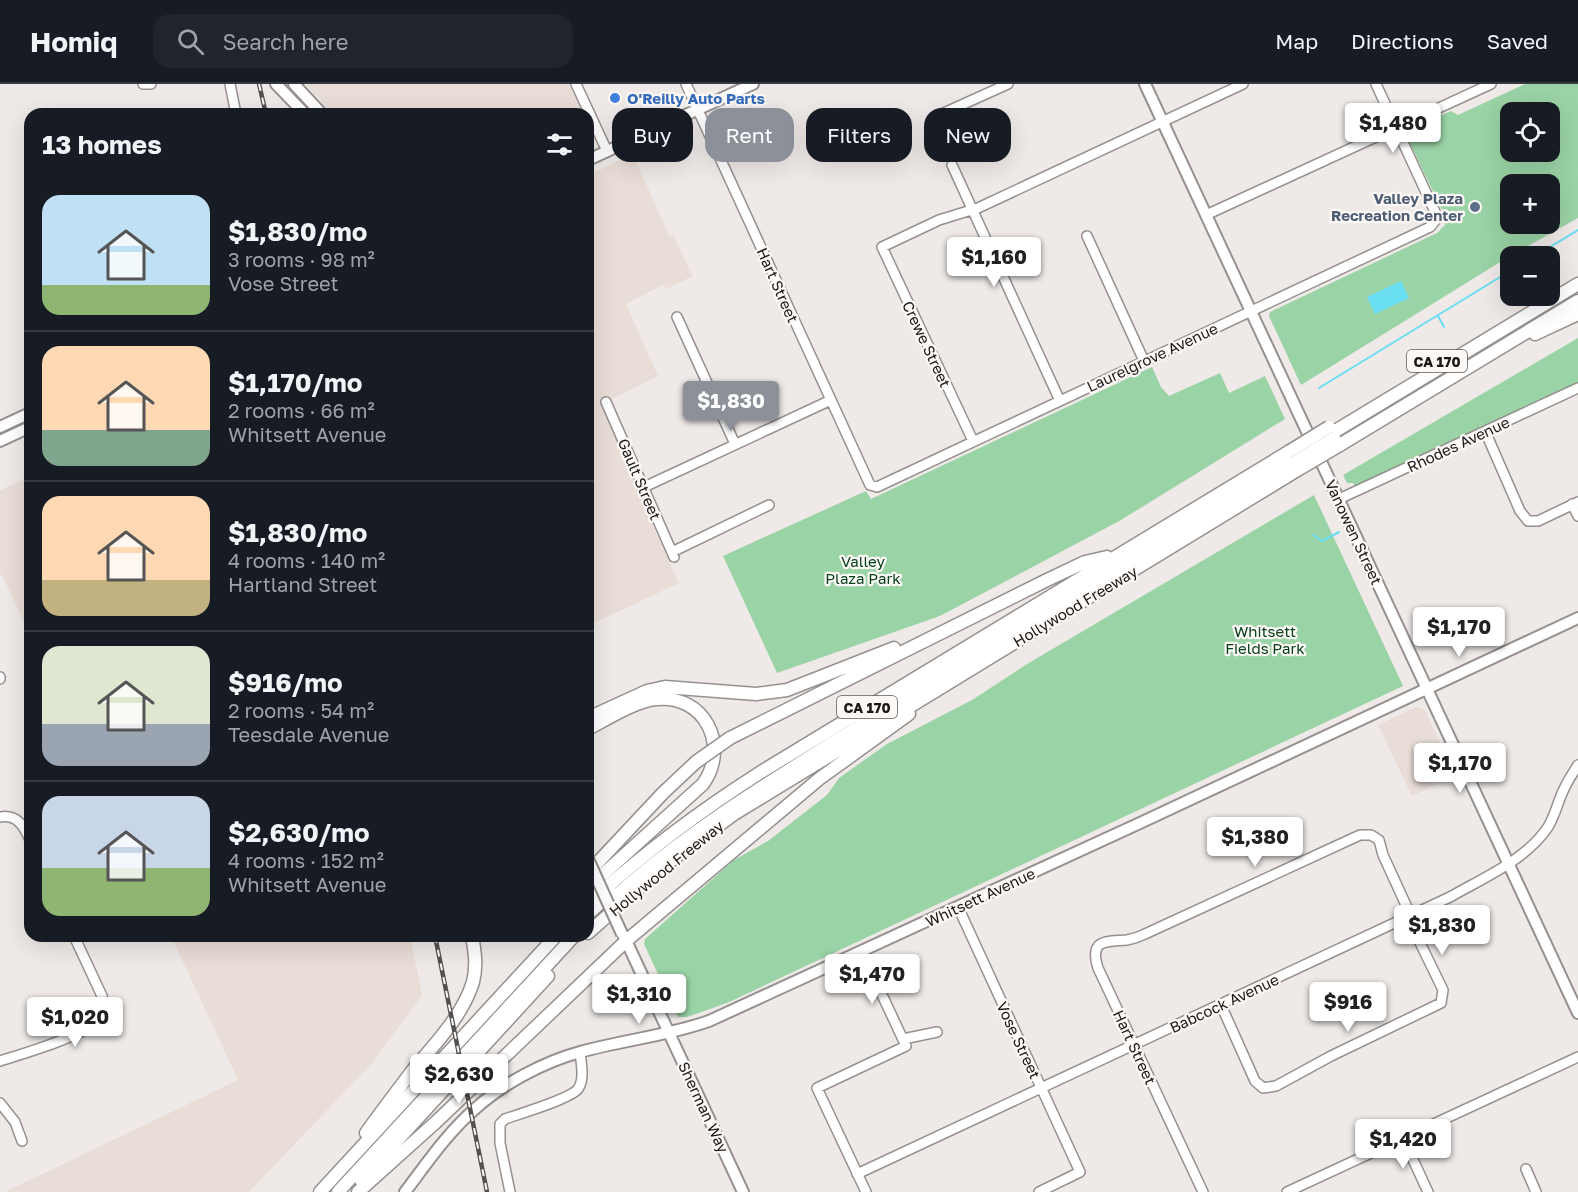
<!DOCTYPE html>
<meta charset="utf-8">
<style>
body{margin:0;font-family:"Golos Text",sans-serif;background:#20242c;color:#f1f3f6;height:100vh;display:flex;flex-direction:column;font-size:22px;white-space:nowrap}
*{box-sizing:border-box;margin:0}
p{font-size:20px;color:#9ea1a6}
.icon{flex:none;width:33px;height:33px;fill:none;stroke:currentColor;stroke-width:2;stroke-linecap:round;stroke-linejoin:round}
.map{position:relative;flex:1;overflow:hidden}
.panel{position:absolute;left:24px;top:24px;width:570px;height:834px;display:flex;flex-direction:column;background:#171b24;border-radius:18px;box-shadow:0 6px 24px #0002}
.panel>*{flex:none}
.banner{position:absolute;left:612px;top:24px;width:570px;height:54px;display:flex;gap:12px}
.fabs{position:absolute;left:1500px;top:18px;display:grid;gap:12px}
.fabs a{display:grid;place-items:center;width:60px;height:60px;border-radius:12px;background:#171b24;box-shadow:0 6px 24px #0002;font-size:30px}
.price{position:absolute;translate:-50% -51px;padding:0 14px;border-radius:6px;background:#fff;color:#222;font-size:20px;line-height:39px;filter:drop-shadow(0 2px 3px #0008)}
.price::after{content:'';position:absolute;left:50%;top:36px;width:18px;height:14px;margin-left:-9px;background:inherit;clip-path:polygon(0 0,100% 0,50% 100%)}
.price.active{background:#8c9099;color:#fff}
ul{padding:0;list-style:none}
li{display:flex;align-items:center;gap:18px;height:150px;padding:0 18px}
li+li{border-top:2px solid #363941}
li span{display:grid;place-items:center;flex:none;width:168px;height:120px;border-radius:18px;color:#555}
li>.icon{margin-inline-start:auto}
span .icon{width:72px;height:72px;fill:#fffc;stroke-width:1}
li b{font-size:26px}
h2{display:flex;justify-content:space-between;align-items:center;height:72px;padding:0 18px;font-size:26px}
.pill{padding:0 21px;border-radius:18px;background:#171b24;box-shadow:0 6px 24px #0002;font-size:21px;line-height:54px}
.pill.active{background:#8c9099;color:#fff}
header{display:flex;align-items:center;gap:36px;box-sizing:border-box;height:84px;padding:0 30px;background:#171b24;border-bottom:2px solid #363941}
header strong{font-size:28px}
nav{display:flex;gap:33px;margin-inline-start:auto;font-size:21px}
.search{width:420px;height:54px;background:#20242c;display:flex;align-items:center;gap:15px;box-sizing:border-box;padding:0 21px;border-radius:18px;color:#9ea1a6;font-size:22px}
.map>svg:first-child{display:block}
.built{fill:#e9ddd7}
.green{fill:#9ad3a5;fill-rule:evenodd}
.water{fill:#69ddf2}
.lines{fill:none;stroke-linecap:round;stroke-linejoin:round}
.stream{stroke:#69ddf2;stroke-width:2}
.minor-casing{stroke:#96918f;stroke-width:12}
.major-casing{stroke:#96918f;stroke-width:14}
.highway-casing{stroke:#96918f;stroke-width:15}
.minor{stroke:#fff;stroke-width:9}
.major{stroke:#fff;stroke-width:10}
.highway{stroke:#fff;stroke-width:12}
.rail-casing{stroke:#545150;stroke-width:4.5}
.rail{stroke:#fcf8f5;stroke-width:2;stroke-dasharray:7;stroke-linecap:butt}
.major-bridge-casing{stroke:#96918f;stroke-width:14;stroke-linecap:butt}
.highway-bridge-casing{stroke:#96918f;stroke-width:15;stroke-linecap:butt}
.major-bridge{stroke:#fff;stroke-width:10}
.highway-bridge{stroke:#fff;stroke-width:12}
.shop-dot{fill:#3f7fe0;stroke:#fcf8f5;stroke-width:2}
.service-dot{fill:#5c6f8a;stroke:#fcf8f5;stroke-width:2}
.labels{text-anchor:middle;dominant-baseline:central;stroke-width:4.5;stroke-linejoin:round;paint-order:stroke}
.shield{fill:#fcf8f5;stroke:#5e5b5a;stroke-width:1.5}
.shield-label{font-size:14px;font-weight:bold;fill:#1a1817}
.shop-label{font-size:15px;font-weight:bold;fill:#366cbe;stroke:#fcf8f5;text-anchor:start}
.service-label{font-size:15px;font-weight:bold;fill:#4e5e75;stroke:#fcf8f5;text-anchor:end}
.street-label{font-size:15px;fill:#1a1817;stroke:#fcf8f5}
.park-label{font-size:15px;fill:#08401c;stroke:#fcf8f5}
</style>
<header>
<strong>Homiq</strong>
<div class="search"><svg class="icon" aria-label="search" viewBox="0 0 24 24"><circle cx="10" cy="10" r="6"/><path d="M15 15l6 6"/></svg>Search here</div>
<nav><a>Map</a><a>Directions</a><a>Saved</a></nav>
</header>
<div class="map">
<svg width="1578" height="1108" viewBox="0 0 1578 1108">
<rect width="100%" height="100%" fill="#efeae8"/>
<path class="built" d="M306,0H569L584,30H333Z
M633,70L669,152L673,151L693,192L666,205L663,201L626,220L658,292L602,320L628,378L635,402L679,499L588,542V91Z
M30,392V551L2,491H0V407Z
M1416,623L1424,625L1456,691L1412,712L1378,641Z
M171,852H410L422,911L373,978L249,1108H5L238,996Z"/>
<path class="green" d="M1525,0H1578V134L1510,172L1301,301L1269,232L1270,228L1437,149L1445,141V132L1404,47L1451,27L1458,31ZM1510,28H1550V68H1510ZM1510,100H1550V140H1510Z
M1578,254V299L1355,403L1353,399H1347L1343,391Z
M1152,283L1161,303L1169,312L1220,289L1229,309L1265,292L1285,335L1121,436L940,532L777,589L723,472L866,407L871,415Z
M1314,411L1403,602L727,919L687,933H678L644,860L645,855L734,776L768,757L827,711L839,694L887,660L972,616L1027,580Z"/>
<path class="water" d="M1401,197L1409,214L1375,230L1367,213Z"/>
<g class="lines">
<path class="stream" d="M1535,172L1578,146
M1438,232L1444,243
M1319,304L1510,187
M1313,451L1322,457L1339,448"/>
<g class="minor-casing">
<path id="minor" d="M143,0H151
M230,0L236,30
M576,0L607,67
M686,0L870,401L877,403L1430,143L1435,137L1436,130L1376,0
M937,32L1008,0
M952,81L1060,317
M1206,131L1491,0
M1087,152L1144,277
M677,233L735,360
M606,318L674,473
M1485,347L1520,427L1528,437H1538L1578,418
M973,357L882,163L939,136L978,124L1243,0
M642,404L831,316
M1339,415L1578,304
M1572,420L1578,432
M672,468L769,421
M0,593V595
M0,733C17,730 24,742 30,756
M958,823L1080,1088L1039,1108
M862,868L906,962L817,1004L866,1108
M1221,921L1255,997L1263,1004L1276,1002L1331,972L1441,919L1443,906L1408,834
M903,955L937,948
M0,977C22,970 81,953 95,938C103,930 104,923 102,912L74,852
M0,1019L15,1038L22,1057
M1403,1054L1428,1108
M1526,1085L1536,1108
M857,1090L1450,813C1483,794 1526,776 1548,743C1555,732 1558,717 1564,705C1568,696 1573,689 1578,681
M510,1108L500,1059V1040L505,1035C519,1030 570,1015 578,1005C585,995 581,979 580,968
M1203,1108L1098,884C1089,856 1105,857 1127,856C1133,855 1139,853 1145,850L1360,751H1371L1379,756L1383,771L1411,832
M1287,1108L1578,973"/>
</g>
<g class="major-casing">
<path id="major" d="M276,0L305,30
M294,0L322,30
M1145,0L1578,929
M588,76L753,0
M0,343L30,329
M0,357L30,343
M623,850L743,1108
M405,1108C427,1079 448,1048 476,1024C504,999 544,978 580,968C623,956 667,952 709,937L1140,739L1578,534"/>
</g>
<g class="highway-casing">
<path id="highway" d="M1535,250L1578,230
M1332,349L1578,200
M1338,362L1578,217
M588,634L647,607L665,603L756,610L787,606L894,564
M588,645C607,635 635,617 656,615C705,610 730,662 703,700L588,804
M730,654L1047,496L1085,478L1107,473
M588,789L663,709L696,678
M598,811C649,765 703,725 761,688L1290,367
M608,819C689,744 783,690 876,632C1015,546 1155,461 1295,378
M588,830L611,809
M588,849L665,781L734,730L1299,385
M366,1049C381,1028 397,1007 413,986C435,960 463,931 473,898C477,882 475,868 472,852
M361,1096L548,892
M320,1108L556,852
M338,1108L574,852
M358,1108L436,1038L626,857L819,695L909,630"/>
</g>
<use href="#minor" class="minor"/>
<use href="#major" class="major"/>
<use href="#highway" class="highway"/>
<g class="rail-casing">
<path id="rail" d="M259,0L266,30
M435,852L487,1108"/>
</g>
<use href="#rail" class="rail"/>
<g class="major-bridge-casing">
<path id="major-bridge" d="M588,775L622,850"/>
</g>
<g class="highway-bridge-casing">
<path id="highway-bridge" d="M1290,367L1329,343
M1295,378L1334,354
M1299,385L1338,362
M696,678L730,654"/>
</g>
<use href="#major-bridge" class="major-bridge"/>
<use href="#highway-bridge" class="highway-bridge"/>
</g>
<circle class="shop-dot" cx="615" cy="14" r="6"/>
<circle class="service-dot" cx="1475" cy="123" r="6"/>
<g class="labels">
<g class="shield">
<rect x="1407" y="266" width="60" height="22" rx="4.5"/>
<rect x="837" y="612" width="60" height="22" rx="4.5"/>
</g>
<g class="shield-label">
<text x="1437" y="277">CA 170</text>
<text x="867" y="623">CA 170</text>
</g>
<g class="shop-label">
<text x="627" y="14">O'Reilly Auto Parts</text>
</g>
<g class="service-label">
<text x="1463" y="114">Valley Plaza<tspan x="1463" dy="17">Recreation Center</tspan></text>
</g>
<g class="street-label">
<text transform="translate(778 201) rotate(66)">Hart Street</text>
<text transform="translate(927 260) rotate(65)">Crewe Street</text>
<text transform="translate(1152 273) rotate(-25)">Laurelgrove Avenue</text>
<text transform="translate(1458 360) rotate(-25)">Rhodes Avenue</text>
<text transform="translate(640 395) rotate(67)">Gault Street</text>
<text transform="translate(1354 448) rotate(65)">Vanowen Street</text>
<text transform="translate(1075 522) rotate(-31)">Hollywood Freeway</text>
<text transform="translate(666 784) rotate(-39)">Hollywood Freeway</text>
<text transform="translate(980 813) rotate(-25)">Whitsett Avenue</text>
<text transform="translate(1224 919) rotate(-25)">Babcock Avenue</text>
<text transform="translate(1019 956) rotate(65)">Vose Street</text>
<text transform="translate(1135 963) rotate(65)">Hart Street</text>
<text transform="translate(704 1023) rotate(65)">Sherman Way</text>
</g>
<g class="park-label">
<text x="863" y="477">Valley<tspan x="863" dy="17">Plaza Park</tspan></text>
<text x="1265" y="547">Whitsett<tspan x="1265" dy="17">Fields Park</tspan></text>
</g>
</g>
</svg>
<div class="fabs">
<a><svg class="icon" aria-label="locate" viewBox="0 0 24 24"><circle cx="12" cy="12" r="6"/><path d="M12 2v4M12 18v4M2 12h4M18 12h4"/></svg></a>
<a>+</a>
<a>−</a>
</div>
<b class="price" style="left:1393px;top:70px">$1,480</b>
<b class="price" style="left:994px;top:204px">$1,160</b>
<b class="price active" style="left:731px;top:348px">$1,830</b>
<b class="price" style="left:1459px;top:574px">$1,170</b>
<b class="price" style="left:1460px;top:710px">$1,170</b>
<b class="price" style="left:1255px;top:784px">$1,380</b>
<b class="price" style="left:1442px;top:872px">$1,830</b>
<b class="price" style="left:872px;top:921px">$1,470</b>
<b class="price" style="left:639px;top:941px">$1,310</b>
<b class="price" style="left:1348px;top:949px">$916</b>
<b class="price" style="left:75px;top:964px">$1,020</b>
<b class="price" style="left:459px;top:1021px">$2,630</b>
<b class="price" style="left:1403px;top:1086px">$1,420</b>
<div class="banner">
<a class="pill">Buy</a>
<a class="pill active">Rent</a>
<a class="pill">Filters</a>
<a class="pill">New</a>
</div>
<section class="panel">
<h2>13 homes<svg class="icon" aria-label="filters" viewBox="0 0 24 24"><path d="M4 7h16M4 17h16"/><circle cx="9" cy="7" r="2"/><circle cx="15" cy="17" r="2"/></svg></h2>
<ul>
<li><span style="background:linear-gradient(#bfe0f5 75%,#8fb573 0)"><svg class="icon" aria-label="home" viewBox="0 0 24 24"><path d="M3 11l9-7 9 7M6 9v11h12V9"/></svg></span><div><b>$1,830/mo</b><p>3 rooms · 98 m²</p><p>Vose Street</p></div></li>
<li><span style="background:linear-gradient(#ffd9b3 70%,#7fa58c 0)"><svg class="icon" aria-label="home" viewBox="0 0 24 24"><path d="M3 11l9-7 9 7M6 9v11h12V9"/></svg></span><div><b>$1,170/mo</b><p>2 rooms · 66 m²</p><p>Whitsett Avenue</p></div></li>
<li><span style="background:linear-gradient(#ffd9b3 70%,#c2b280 0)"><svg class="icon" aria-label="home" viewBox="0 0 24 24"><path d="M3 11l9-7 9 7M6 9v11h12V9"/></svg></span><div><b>$1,830/mo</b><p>4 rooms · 140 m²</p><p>Hartland Street</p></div></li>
<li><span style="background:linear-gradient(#dfe7d0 65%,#9aa5b1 0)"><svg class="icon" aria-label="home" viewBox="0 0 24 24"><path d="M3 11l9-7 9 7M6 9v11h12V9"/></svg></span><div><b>$916/mo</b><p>2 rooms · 54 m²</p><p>Teesdale Avenue</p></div></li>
<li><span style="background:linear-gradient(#c9d6e8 60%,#8fb573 0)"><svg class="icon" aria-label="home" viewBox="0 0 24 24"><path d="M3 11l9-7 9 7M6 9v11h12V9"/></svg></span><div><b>$2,630/mo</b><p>4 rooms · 152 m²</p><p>Whitsett Avenue</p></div></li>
</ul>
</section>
</div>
